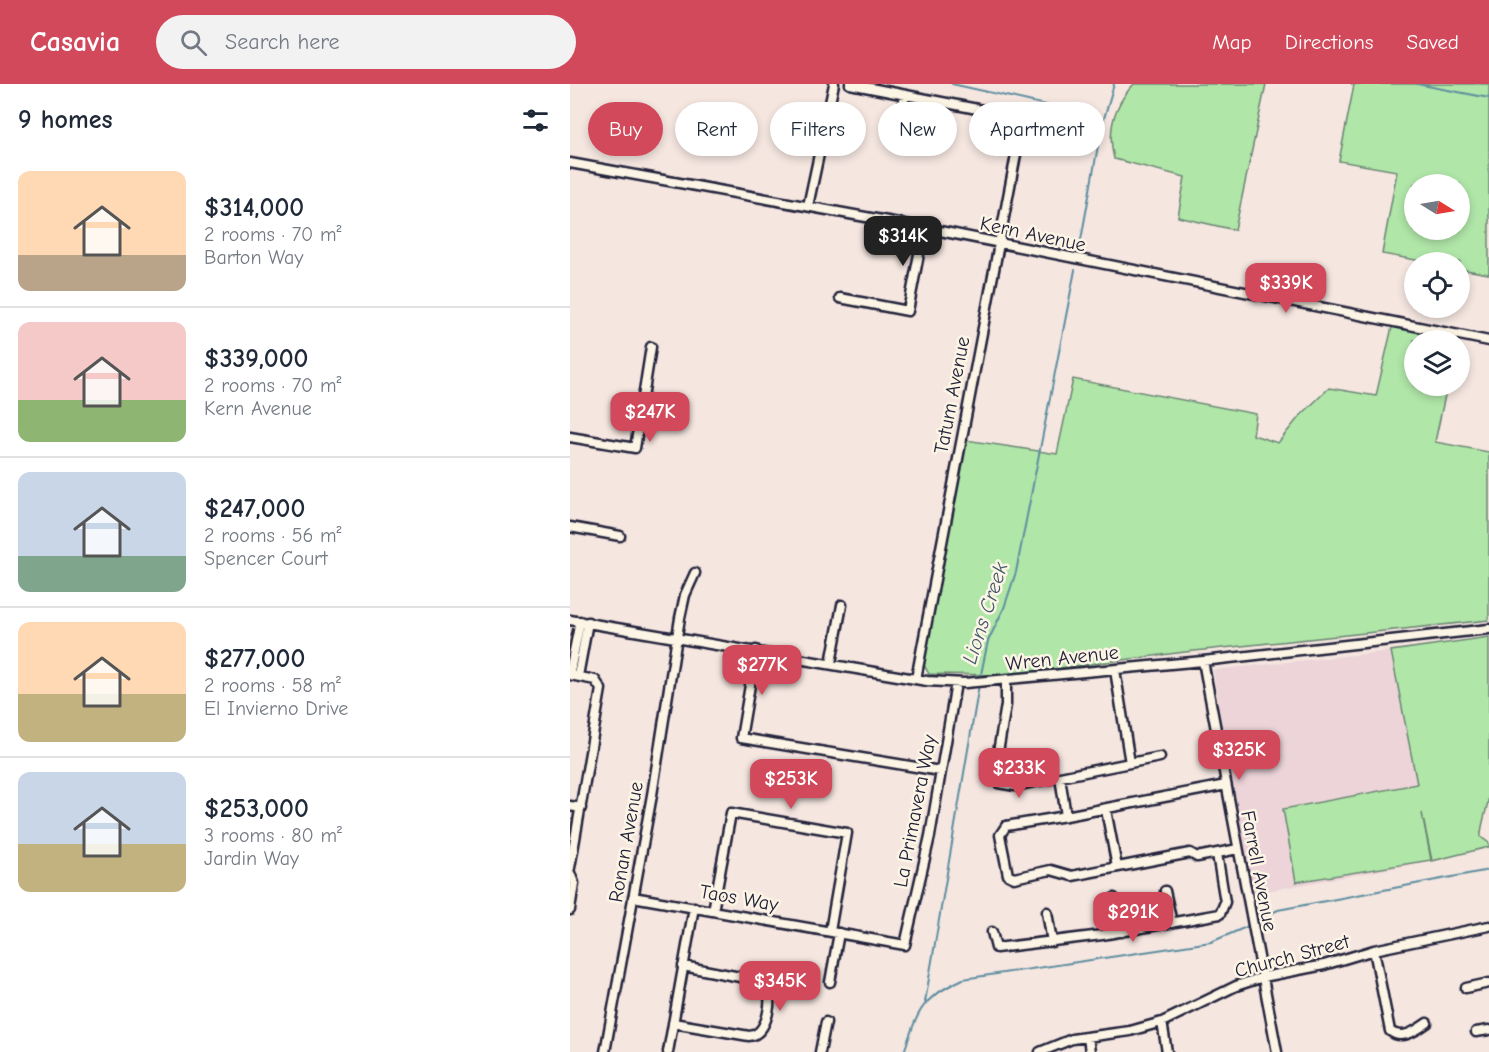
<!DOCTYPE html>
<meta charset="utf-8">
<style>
body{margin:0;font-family:"Comic Neue",sans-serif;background:#f2f2f3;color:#1f2937;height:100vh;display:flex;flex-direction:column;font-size:22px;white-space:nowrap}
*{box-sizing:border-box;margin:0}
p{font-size:20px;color:#747a83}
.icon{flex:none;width:33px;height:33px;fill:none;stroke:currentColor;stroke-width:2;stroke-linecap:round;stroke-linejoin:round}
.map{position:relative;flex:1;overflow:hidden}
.drawer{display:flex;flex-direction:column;background:#fff;width:570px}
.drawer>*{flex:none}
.guide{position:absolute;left:18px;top:18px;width:570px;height:54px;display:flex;gap:12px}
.needle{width:39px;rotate:101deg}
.fabs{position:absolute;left:834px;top:90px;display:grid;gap:12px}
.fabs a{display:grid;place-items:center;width:66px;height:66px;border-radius:50%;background:#fff;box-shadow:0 3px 9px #0003;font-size:30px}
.price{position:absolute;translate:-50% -51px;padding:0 14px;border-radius:12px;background:#d1495b;color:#fff;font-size:20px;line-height:39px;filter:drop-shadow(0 2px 3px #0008)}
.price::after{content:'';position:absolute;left:50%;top:36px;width:18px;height:14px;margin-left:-9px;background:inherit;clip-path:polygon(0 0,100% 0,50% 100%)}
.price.selected{background:#222;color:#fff}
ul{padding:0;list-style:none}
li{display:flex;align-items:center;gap:18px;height:150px;padding:0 18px}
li+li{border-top:2px solid #e0e1e3}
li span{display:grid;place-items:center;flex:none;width:168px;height:120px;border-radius:12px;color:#555}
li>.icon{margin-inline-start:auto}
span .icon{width:72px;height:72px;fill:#fffc;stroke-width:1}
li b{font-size:26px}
h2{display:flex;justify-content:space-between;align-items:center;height:72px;padding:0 18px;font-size:26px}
.pill{padding:0 21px;border-radius:27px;background:#fff;box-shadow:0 3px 9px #0003;font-size:21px;line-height:54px}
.pill.selected{background:#d1495b;color:#fff}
header{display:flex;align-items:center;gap:36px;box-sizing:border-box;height:84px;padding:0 30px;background:#d1495b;color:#fff}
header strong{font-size:28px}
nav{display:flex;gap:33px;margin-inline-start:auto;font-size:21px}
.search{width:420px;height:54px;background:#f2f2f3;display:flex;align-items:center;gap:15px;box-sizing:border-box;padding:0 21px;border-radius:33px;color:#747a83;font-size:22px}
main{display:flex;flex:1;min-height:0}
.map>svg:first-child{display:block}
.built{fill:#ecd4d9}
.green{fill:#b0e6a8;stroke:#698472;stroke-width:1.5;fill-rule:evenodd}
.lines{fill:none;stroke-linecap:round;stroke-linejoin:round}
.stream{stroke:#5f8ea0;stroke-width:2}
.minor-casing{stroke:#22223b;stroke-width:13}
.minor{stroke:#fcf5e5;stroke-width:8}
.labels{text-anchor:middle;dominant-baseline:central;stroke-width:5;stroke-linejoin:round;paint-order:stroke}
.street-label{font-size:20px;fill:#22223b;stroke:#fcf5e5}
.water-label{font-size:21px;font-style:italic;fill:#40586d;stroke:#fcf5e5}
</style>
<header>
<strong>Casavia</strong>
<div class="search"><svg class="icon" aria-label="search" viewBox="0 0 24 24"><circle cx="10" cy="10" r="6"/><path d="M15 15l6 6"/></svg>Search here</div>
<nav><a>Map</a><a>Directions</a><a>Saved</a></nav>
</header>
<main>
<section class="drawer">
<h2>9 homes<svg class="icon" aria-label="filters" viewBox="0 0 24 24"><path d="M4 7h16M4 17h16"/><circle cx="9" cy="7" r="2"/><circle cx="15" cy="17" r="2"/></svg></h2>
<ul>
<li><span style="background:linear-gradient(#ffd9b3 70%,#b9a48a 0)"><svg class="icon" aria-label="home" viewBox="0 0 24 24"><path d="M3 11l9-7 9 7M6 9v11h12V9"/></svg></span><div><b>$314,000</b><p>2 rooms · 70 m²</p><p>Barton Way</p></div></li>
<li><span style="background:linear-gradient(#f6c9c9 65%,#8fb573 0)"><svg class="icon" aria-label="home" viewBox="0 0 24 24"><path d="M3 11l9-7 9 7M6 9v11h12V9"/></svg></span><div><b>$339,000</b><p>2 rooms · 70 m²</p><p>Kern Avenue</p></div></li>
<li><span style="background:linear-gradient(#c9d6e8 70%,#7fa58c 0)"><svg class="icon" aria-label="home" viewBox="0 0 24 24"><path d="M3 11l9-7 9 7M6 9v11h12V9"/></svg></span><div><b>$247,000</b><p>2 rooms · 56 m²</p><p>Spencer Court</p></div></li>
<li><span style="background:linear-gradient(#ffd9b3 60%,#c2b280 0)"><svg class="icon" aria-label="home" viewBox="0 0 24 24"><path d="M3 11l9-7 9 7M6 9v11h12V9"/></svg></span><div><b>$277,000</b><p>2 rooms · 58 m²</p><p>El Invierno Drive</p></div></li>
<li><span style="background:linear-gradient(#c9d6e8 60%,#c2b280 0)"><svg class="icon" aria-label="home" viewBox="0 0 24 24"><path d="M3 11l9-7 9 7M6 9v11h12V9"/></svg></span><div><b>$253,000</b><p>3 rooms · 80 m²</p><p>Jardin Way</p></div></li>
</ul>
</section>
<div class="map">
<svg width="919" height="968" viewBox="0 0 919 968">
<rect width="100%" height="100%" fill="#f5e6e0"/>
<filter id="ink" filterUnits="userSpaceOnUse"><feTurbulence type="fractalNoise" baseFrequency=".0167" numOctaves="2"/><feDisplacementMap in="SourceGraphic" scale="12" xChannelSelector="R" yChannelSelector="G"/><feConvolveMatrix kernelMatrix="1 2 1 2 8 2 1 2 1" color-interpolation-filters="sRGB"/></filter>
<g filter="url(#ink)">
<path class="built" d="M821,567L862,777L680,810L643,586Z"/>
<path class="green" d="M564,0H696L665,146L608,133L615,93L544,75C537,47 544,21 564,0Z
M781,0H919V190L890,185V178H857L812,170L827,87L769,77L784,1ZM890,100V146H844V100Z
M822,243L886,254L844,256V302H877L865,358L919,368V536L615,568L435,591L359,590L354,581L361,524L396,356L487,370L503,295L686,330L683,351L708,359L729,333L759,304L806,312Z
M919,553V710C918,725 910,742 911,753L919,759V763L862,777L852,729L861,776L726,798L713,725L847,700L821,567Z"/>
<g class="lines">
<path class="stream" d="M382,0L494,25L531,45
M847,0L919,14
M509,167L531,45L544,0
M410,595L418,557L434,524L446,488L505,186
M686,837L708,826L919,786
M355,918L409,601
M334,968C349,924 351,915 393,895L641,858L681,841"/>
<g class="minor-casing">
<path id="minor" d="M280,0L453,34L346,595
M326,59L335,11
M0,79L345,142L919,257
M238,122L264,0
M270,214L338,227L354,144
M0,353L65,364L81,263
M0,443L50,452
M0,536L357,597L395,599L633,577L919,545
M186,566L171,654L370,687
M633,577L707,968
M261,579L272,521
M545,586L560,679
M0,587L10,537
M0,591L25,596L31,605L0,784
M8,592L18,538
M436,597V621L424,692L428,699L445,702L590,673
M490,693L496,732L656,701
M0,722L11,724
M536,726L547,783
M496,732L436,742L430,751L438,791L444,794L481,786L502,792L620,769L627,773L668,765
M0,789L4,799L0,826
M595,807L602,839
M63,813L335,861L360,752L386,599
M544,814L552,848
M143,827L161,729L277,749L260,847
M477,828L482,858
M422,848L426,864L532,851L650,830L655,818L647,770
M804,866L820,947C832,957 847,946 857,939
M260,898L269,849
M896,904L919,899
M592,938L597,968
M103,939L179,952C198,951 204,913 196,898L113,882
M906,948L919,946
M518,953L520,968
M35,968L82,711L110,534L115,511L125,489
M98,968L124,823
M250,968L256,938
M470,968L502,955L560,947L592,938L666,902L693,893L754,881L804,866L919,842"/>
</g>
<use href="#minor" class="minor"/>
</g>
</g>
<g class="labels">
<g class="street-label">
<text transform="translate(463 150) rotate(12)">Kern Avenue</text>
<text transform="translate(382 311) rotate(-79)">Tatum Avenue</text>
<text transform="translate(492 574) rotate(-6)">Wren Avenue</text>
<text transform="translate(345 727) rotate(-79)">La Primavera Way</text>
<text transform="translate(56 758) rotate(-80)">Ronan Avenue</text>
<text transform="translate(689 787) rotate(79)">Farrell Avenue</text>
<text transform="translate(169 814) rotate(10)">Taos Way</text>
<text transform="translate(722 872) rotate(-15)">Church Street</text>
</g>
<g class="water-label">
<text transform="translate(415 529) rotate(-72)">Lions Creek</text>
</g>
</g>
</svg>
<div class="fabs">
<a><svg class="needle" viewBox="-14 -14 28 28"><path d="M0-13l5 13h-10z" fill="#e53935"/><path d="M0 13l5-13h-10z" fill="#747a83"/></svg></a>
<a><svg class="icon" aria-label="locate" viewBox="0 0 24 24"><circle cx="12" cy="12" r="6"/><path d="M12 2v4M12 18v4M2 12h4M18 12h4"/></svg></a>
<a><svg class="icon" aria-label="layers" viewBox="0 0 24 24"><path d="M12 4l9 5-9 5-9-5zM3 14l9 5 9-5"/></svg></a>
</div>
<b class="price selected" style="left:333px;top:183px">$314K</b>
<b class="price" style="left:716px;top:230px">$339K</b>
<b class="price" style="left:80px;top:359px">$247K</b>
<b class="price" style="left:192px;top:612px">$277K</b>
<b class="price" style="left:669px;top:697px">$325K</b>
<b class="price" style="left:449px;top:715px">$233K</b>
<b class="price" style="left:221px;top:726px">$253K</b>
<b class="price" style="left:563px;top:859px">$291K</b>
<b class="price" style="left:210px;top:928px">$345K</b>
<div class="guide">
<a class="pill selected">Buy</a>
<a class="pill">Rent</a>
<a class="pill">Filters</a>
<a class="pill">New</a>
<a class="pill">Apartment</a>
</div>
</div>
</main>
